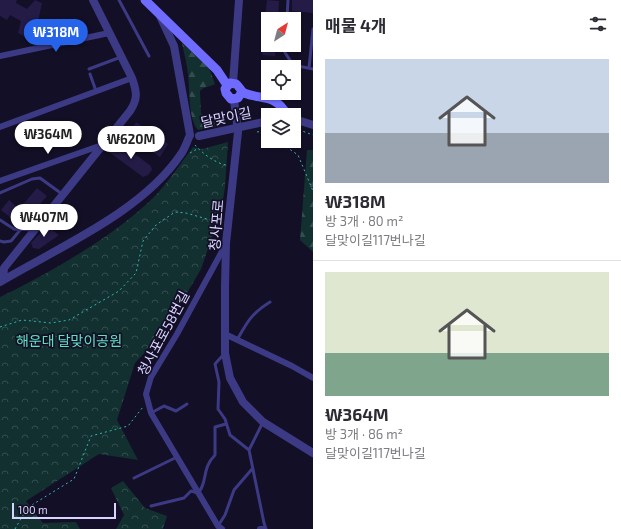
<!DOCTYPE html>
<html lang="ko">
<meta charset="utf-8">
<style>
body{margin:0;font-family:"Exo 2","Noto Sans KR",sans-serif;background:#f2f2f3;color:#2b2b33;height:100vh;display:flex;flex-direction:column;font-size:15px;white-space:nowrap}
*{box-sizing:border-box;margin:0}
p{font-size:13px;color:#7c7c81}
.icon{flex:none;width:22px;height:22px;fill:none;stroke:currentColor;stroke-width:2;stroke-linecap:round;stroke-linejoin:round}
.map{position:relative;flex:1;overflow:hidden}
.details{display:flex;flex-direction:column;background:#fff;width:308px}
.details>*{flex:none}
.needle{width:26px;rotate:36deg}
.tools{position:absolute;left:261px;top:12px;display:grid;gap:8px}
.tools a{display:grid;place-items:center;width:40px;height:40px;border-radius:0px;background:#fff;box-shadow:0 1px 3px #0004;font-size:20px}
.scale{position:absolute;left:12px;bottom:10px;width:104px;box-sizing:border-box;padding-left:4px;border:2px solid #d9d4ff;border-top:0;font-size:11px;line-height:14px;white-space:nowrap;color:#d9d4ff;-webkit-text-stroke:3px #130f26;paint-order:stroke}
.price{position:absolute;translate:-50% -34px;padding:0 9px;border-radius:14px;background:#fff;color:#222;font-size:13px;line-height:26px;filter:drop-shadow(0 1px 2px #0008)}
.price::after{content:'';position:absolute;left:50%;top:24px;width:12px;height:9px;margin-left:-6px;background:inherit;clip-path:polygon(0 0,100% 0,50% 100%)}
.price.on{background:#2563eb;color:#fff}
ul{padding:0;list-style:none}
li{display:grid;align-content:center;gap:8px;height:212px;padding:0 12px}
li+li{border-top:1px solid #e1e1e2}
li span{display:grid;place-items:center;height:124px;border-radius:0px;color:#555}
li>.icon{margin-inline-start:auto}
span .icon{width:72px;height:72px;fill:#fffc;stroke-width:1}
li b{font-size:17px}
h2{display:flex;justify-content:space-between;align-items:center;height:48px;padding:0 12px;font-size:17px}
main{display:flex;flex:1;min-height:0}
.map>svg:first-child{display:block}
.forest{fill:url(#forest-firs)}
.park{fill:url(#park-crowns)}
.building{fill:#241b47}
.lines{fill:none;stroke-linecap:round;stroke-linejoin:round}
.path{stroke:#2fb8b0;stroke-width:1;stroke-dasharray:2 3;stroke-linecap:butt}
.service{stroke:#3d3a85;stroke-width:3}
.minor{stroke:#3d3a85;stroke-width:6}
.tertiary{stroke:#3d3a85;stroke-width:8}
.secondary{stroke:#6f6bff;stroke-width:9}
.tertiary-bridge{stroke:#3d3a85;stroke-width:8}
.labels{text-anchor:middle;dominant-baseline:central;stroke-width:3.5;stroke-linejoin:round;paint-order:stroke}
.street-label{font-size:14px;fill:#d9d4ff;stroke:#130f26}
.park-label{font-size:14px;fill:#5fe0c0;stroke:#130f26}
</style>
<main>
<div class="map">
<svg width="313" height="529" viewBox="0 0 313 529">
<defs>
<pattern id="forest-firs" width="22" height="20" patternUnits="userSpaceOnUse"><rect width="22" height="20" fill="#12302f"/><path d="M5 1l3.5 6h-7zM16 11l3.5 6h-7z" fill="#344d4e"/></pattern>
<pattern id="park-crowns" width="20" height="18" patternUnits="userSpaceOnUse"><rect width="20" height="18" fill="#12302f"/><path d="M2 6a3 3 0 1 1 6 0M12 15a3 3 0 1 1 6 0" fill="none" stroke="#344d4e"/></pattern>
</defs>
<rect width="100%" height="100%" fill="#130f26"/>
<path class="forest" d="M182,43L209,68L215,84C210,87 204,86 200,91L201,113L206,122L221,121V126L198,130C188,119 190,89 188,74C187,64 184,53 182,43Z
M307,150H313V252L300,240Z"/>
<path class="park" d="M228,142L225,187L221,212L201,269L165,331L135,363L117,420L138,460L99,454L26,501L43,523L76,522L80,529H0V297C50,273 114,236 153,198C168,183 180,164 193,147L202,149Z
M123,481L145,508L167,516L163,529H116L124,515L111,488Z"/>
<path class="building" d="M0,0H17L16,3L27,9L35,0L42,3L39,17L34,27L25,37L18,33L21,21L10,15L7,20L0,16Z
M267,0L279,1L278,19H265Z
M292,0H313V13L292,11Z
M263,45H276L275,56L262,55Z
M136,122L168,144L160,157L128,135Z
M117,141L151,166L152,170L148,175L143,177L109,152Z
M37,188L47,196L21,226L1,210L9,200L19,209Z
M47,226L59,235L39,249L33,248L31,243Z"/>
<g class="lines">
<path class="path" d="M294,128L313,135
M257,132L264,131L268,134
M278,141L298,155L313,191
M195,145C202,153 215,163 226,165
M190,153L197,149
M0,327L22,320L51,323L69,320L119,291L136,273L143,241L156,225L175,212L186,213L221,223
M15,529L27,508L74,479L91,436L128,426L143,407"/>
<path class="service" d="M119,0L149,56
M287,19L288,0
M284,45V51L293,65L313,69
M309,68L313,29
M89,69L121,57
M90,74L96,91
M0,193L32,179L40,178L62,194
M0,220L14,229L33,230
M0,241L4,242L11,241L21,229
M237,340C247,322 252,313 270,302
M224,354L215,364L219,382L218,409L225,419L230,435L249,450L264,523L266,529
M151,413L164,406L176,411L187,404
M249,450L263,422
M134,478L177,457
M151,506L184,498L191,491L198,493C208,483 201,469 215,455V427L226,424
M218,526L225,515L234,490L252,469"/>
<path class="minor" d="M0,56L109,33
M0,127L132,78
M0,181L102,145
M225,334L292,366L313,378
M222,529L218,526L151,413L146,394L151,377L177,334L226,244
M260,529H263"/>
<path class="tertiary" d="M160,16L174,46L190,135
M233,83L239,0
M234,100L238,132L226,243L225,287V353L230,378L243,402L263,422L313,453
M294,119L313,125
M3,280L4,268L130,111C138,99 137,92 132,78L93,0
M0,282C59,247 142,212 181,154C185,149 187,141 190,135"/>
<path class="secondary" d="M145,0L217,70L227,85
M242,92L238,98L231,99L226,93L225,89L230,83L236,84C239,86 241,91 244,93C262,100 276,94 287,115"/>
<path class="tertiary-bridge" d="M199,136L268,121"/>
</g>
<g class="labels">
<g class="street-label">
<text transform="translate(226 117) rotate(-12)">달맞이길</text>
<text transform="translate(216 225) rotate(-85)">청사포로</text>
<text transform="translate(163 333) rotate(-62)">청사포로58번길</text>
</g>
<g class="park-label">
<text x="69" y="340">해운대 달맞이공원</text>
</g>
</g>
</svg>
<div class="tools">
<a><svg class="needle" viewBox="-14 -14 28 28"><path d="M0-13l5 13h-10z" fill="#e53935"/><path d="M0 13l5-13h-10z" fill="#7c7c81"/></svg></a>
<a><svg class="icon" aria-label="locate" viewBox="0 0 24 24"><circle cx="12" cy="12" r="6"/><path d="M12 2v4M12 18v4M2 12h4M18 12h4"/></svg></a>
<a><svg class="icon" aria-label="layers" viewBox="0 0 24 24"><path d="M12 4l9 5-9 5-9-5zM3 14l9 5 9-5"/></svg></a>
</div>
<div class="scale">100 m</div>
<b class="price on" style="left:56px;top:53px">₩318M</b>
<b class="price" style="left:48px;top:155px">₩364M</b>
<b class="price" style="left:131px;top:160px">₩620M</b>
<b class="price" style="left:44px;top:238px">₩407M</b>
</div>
<section class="details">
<h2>매물 4개<svg class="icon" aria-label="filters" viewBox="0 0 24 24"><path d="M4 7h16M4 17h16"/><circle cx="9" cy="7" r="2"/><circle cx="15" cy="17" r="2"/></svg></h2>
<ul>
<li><span style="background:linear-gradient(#c9d6e8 60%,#9aa5b1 0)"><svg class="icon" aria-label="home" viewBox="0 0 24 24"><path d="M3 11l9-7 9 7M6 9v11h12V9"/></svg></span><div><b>₩318M</b><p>방 3개 · 80 m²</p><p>달맞이길117번나길</p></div></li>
<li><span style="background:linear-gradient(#dfe7d0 65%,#7fa58c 0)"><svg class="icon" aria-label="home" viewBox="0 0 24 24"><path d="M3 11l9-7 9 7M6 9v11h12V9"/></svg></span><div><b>₩364M</b><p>방 3개 · 86 m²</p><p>달맞이길117번나길</p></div></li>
</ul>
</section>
</main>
